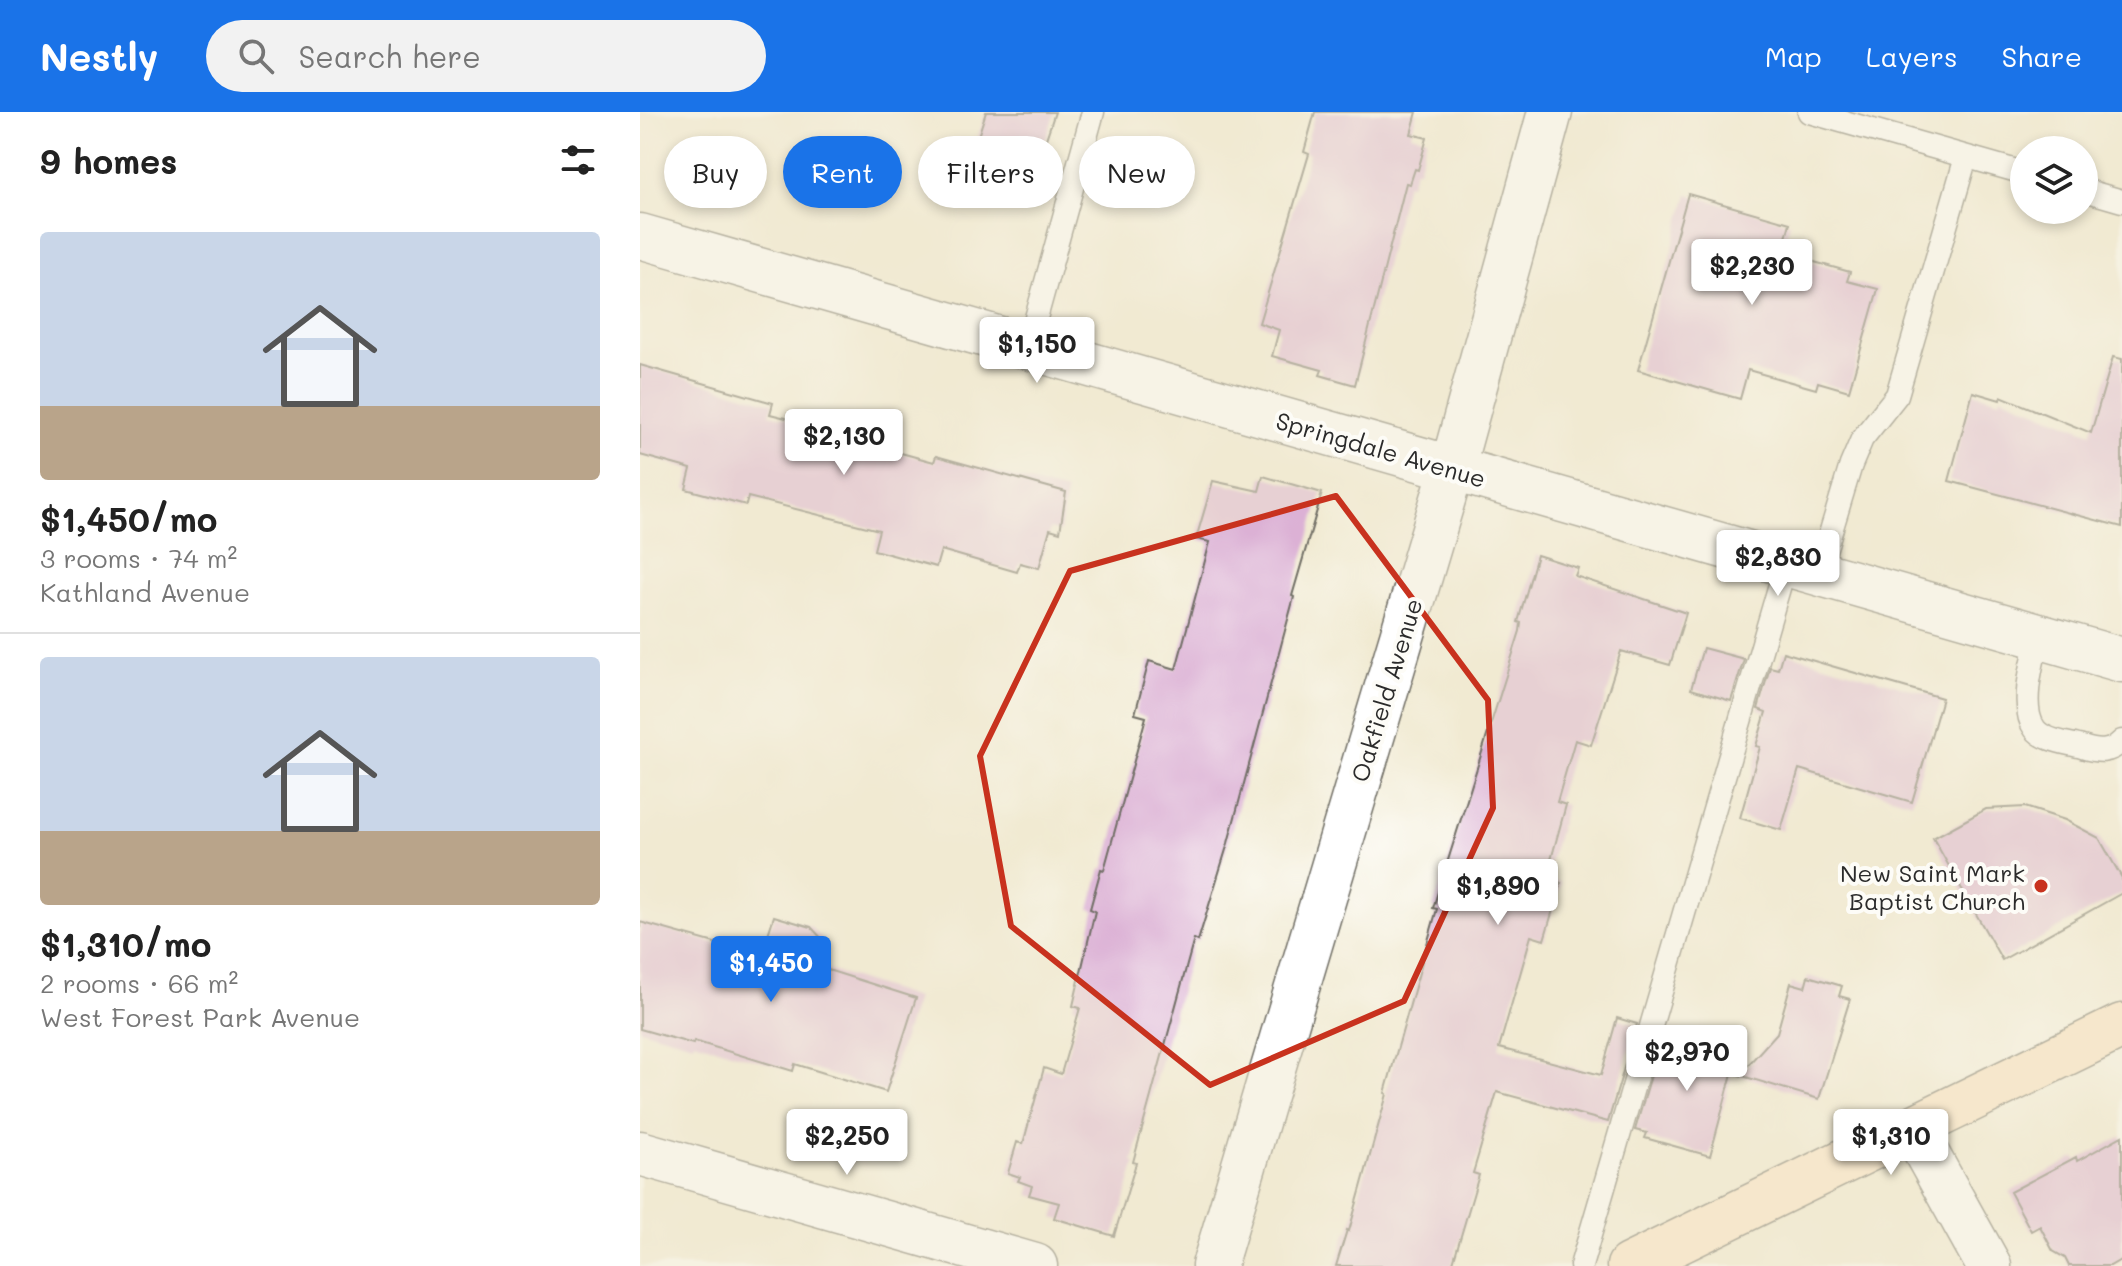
<!DOCTYPE html>
<meta charset="utf-8">
<style>
body{margin:0;font-family:Mali,sans-serif;background:#f2f2f2;color:#222;height:100vh;display:flex;flex-direction:column;font-size:30px;white-space:nowrap}
*{box-sizing:border-box;margin:0}
p{font-size:26px;color:#767676}
.icon{flex:none;width:44px;height:44px;fill:none;stroke:currentColor;stroke-width:2;stroke-linecap:round;stroke-linejoin:round}
.map{position:relative;flex:1;overflow:hidden}
.panel{display:flex;flex-direction:column;background:#fff;width:640px}
.panel>*{flex:none}
.guide{position:absolute;left:24px;top:24px;width:760px;height:72px;display:flex;gap:16px}
.controls{position:absolute;left:1370px;top:24px;display:grid;gap:16px}
.controls a{display:grid;place-items:center;width:88px;height:88px;border-radius:50%;background:#fff;box-shadow:0 4px 12px #0003;font-size:40px}
.price{position:absolute;translate:-50% -68px;padding:0 18px;border-radius:8px;background:#fff;color:#222;font-size:26px;line-height:52px;filter:drop-shadow(0 2px 4px #0008)}
.price::after{content:'';position:absolute;left:50%;top:48px;width:24px;height:18px;margin-left:-12px;background:inherit;clip-path:polygon(0 0,100% 0,50% 100%)}
.price.selected{background:#1a73e8;color:#fff}
ul{padding:0;list-style:none}
li{display:grid;align-content:center;gap:16px;height:424px;padding:0 40px}
li+li{border-top:2px solid #e0e0e0}
li span{display:grid;place-items:center;height:248px;border-radius:8px;color:#555}
li>.icon{margin-inline-start:auto}
span .icon{width:144px;height:144px;fill:#fffc;stroke-width:1}
li b{font-size:34px}
h2{display:flex;justify-content:space-between;align-items:center;height:96px;padding:0 40px;font-size:34px}
.pill{padding:0 28px;border-radius:36px;background:#fff;box-shadow:0 4px 12px #0003;font-size:28px;line-height:72px}
.pill.selected{background:#1a73e8;color:#fff}
header{display:flex;align-items:center;gap:48px;box-sizing:border-box;height:112px;padding:0 40px;background:#1a73e8;color:#fff}
header strong{font-size:38px}
nav{display:flex;gap:44px;margin-inline-start:auto;font-size:28px}
.search{width:560px;height:72px;background:#f2f2f2;display:flex;align-items:center;gap:20px;box-sizing:border-box;padding:0 28px;border-radius:44px;color:#767676;font-size:30px}
main{display:flex;flex:1;min-height:0}
.map>svg:first-child{display:block}
.building{fill:#dcb1d5}
.lines{fill:none;stroke-linecap:round;stroke-linejoin:round}
.service-casing{stroke:#706e65;stroke-width:25}
.minor-casing{stroke:#706e65;stroke-width:47}
.secondary-casing{stroke:#706e65;stroke-width:47}
.service{stroke:#fff;stroke-width:22}
.minor{stroke:#fff;stroke-width:44}
.secondary{stroke:#fde5c5;stroke-width:44}
.marked{fill:none;stroke:#c8321e;stroke-width:6;stroke-linejoin:round}
.poi-dot{fill:#c8321e;stroke:#fdfcf7;stroke-width:3}
.labels{text-anchor:middle;dominant-baseline:central;stroke-width:8;stroke-linejoin:round;paint-order:stroke}
.street-label{font-size:24px;fill:#2b2b2b;stroke:#fdfcf7}
.poi-label{font-size:24px;fill:#2b2b2b;stroke:#fdfcf7;text-anchor:end}
</style>
<header>
<strong>Nestly</strong>
<div class="search"><svg class="icon" aria-label="search" viewBox="0 0 24 24"><circle cx="10" cy="10" r="6"/><path d="M15 15l6 6"/></svg>Search here</div>
<nav><a>Map</a><a>Layers</a><a>Share</a></nav>
</header>
<main>
<section class="panel">
<h2>9 homes<svg class="icon" aria-label="filters" viewBox="0 0 24 24"><path d="M4 7h16M4 17h16"/><circle cx="9" cy="7" r="2"/><circle cx="15" cy="17" r="2"/></svg></h2>
<ul>
<li><span style="background:linear-gradient(#c9d6e8 70%,#b9a48a 0)"><svg class="icon" aria-label="home" viewBox="0 0 24 24"><path d="M3 11l9-7 9 7M6 9v11h12V9"/></svg></span><div><b>$1,450/mo</b><p>3 rooms · 74 m²</p><p>Kathland Avenue</p></div></li>
<li><span style="background:linear-gradient(#c9d6e8 70%,#b9a48a 0)"><svg class="icon" aria-label="home" viewBox="0 0 24 24"><path d="M3 11l9-7 9 7M6 9v11h12V9"/></svg></span><div><b>$1,310/mo</b><p>2 rooms · 66 m²</p><p>West Forest Park Avenue</p></div></li>
</ul>
</section>
<div class="map">
<svg width="1482" height="1154" viewBox="0 0 1482 1154">
<rect width="100%" height="100%" fill="#fdfcf7"/>
<filter id="ink" filterUnits="userSpaceOnUse"><feTurbulence type="fractalNoise" baseFrequency=".0125" numOctaves="2"/><feDisplacementMap in="SourceGraphic" scale="16" xChannelSelector="R" yChannelSelector="G"/><feConvolveMatrix kernelMatrix="1 2 1 2 8 2 1 2 1" color-interpolation-filters="sRGB"/></filter>
<filter id="wash" filterUnits="userSpaceOnUse"><feTurbulence type="fractalNoise" baseFrequency=".006" numOctaves="4" result="noise"/><feDisplacementMap in="SourceGraphic" scale="32" xChannelSelector="R" yChannelSelector="G"/><feGaussianBlur stdDeviation="1.8" result="paint"/><feColorMatrix in="noise" values="0 0 0 0 0 0 0 0 0 0 0 0 0 0 0 0 0 1.4 0 .05"/><feComposite in="paint" operator="in"/></filter>
<g filter="url(#wash)">
<rect width="100%" height="100%" fill="#f1ead2"/>
<g id="blocks">
<path class="building" d="M346,0H415L388,81L326,61Z
M675,0H777L771,22L787,26L778,58L775,57L770,72L766,71L715,273L680,263L682,258L632,244L639,218L619,211L669,42L664,40Z
M1048,82L1150,111L1142,141L1210,160L1207,169L1238,177L1209,279L1178,270L1176,277L1108,258L1100,287L998,258Z
M1473,245L1482,247V415L1309,369L1333,280L1360,288L1361,284L1451,321Z
M0,253L133,291L130,302L230,327L228,332L294,350L296,344L426,380L420,420L410,417L399,456L380,451L377,460L301,438L296,455L234,438L239,418L108,385L106,393L46,377L51,357L0,343Z
M623,364L682,381L652,484L654,485L588,731L558,829L554,827L493,1050L496,1051L474,1124L414,1106L419,1091L389,1083L392,1074L378,1069L380,1065L368,1061L377,1030L383,1032L404,956L421,962L440,896L433,894L455,799L450,797L461,757L464,758L506,605L495,602L509,549L536,557L570,430L556,427L573,369L619,379Z
M897,443L938,456L935,464L1046,501L1030,553L981,539L951,633L935,628L917,690L926,693L906,766L921,771L904,828L891,824L859,936L961,963L977,906L997,912L968,1010L857,980L833,1061L839,1063L812,1154H696L707,1118L709,1119L747,982L745,981L797,797L793,796L880,519L881,511L878,510Z
M1063,536L1104,547L1091,589L1051,577Z
M1143,540L1302,586L1272,690L1159,657L1141,718L1100,706L1120,635L1116,634L1126,600L1118,597L1130,555L1138,557Z
M1385,695L1425,708L1459,726L1482,766V781L1362,848L1293,726L1346,697Z
M134,804L171,815L185,830L166,851L276,886L246,980L155,952L153,959L54,929L53,932L0,917V810L121,844Z
M1168,864L1202,874L1199,884L1210,887L1179,987L1099,963L1137,921L1151,871L1165,875Z
M1024,919L1098,939L1070,1044L1005,1026L1007,1021L995,1018Z
M1482,1024V1147L1470,1154H1429L1425,1146L1413,1139L1400,1114L1391,1119L1370,1080L1436,1045L1437,1049Z"/>
</g>
</g>
<g filter="url(#ink)">
<use href="#blocks" fill-opacity="0" stroke="#706e65" stroke-width="2"/>
<g class="lines">
<g class="service-casing">
<path id="service" d="M1169,0L1384,61
M1444,78L1482,89
M388,235L453,0
M1178,462L1211,353L1222,327L1257,283L1326,45
M1399,524C1393,548 1379,596 1395,617C1404,629 1428,631 1442,635C1458,640 1469,642 1482,629
M941,1154L1146,452"/>
</g>
<g class="minor-casing">
<path id="minor" d="M0,124L1482,548
M1273,1017L1349,1154
M0,1041L395,1154
M574,1154L812,357L910,0"/>
</g>
<g class="secondary-casing">
<path id="secondary" d="M989,1154L1482,914"/>
</g>
<use href="#service" class="service"/>
<use href="#minor" class="minor"/>
<use href="#secondary" class="secondary"/>
</g>
</g>
<path d="M0 0H1482V1154H0ZM696,384L848,588L853,696L764,889L570,973L371,814L340,644L430,459Z" fill="#f1ead2" fill-opacity=".55" fill-rule="evenodd"/>
<path class="marked" d="M696,384L848,588L853,696L764,889L570,973L371,814L340,644L430,459Z"/>
<circle class="poi-dot" cx="1401" cy="774" r="8"/>
<g class="labels">
<g class="street-label">
<text transform="translate(741 337) rotate(16)">Springdale Avenue</text>
<text transform="translate(746 578) rotate(-73)">Oakfield Avenue</text>
</g>
<g class="poi-label">
<text x="1385" y="760">New Saint Mark<tspan x="1385" dy="28">Baptist Church</tspan></text>
</g>
</g>
</svg>
<div class="controls">
<a><svg class="icon" aria-label="layers" viewBox="0 0 24 24"><path d="M12 4l9 5-9 5-9-5zM3 14l9 5 9-5"/></svg></a>
</div>
<b class="price" style="left:1112px;top:195px">$2,230</b>
<b class="price" style="left:397px;top:273px">$1,150</b>
<b class="price" style="left:204px;top:365px">$2,130</b>
<b class="price" style="left:1138px;top:486px">$2,830</b>
<b class="price" style="left:858px;top:815px">$1,890</b>
<b class="price selected" style="left:131px;top:892px">$1,450</b>
<b class="price" style="left:1047px;top:981px">$2,970</b>
<b class="price" style="left:207px;top:1065px">$2,250</b>
<b class="price" style="left:1251px;top:1065px">$1,310</b>
<div class="guide">
<a class="pill">Buy</a>
<a class="pill selected">Rent</a>
<a class="pill">Filters</a>
<a class="pill">New</a>
</div>
</div>
</main>
